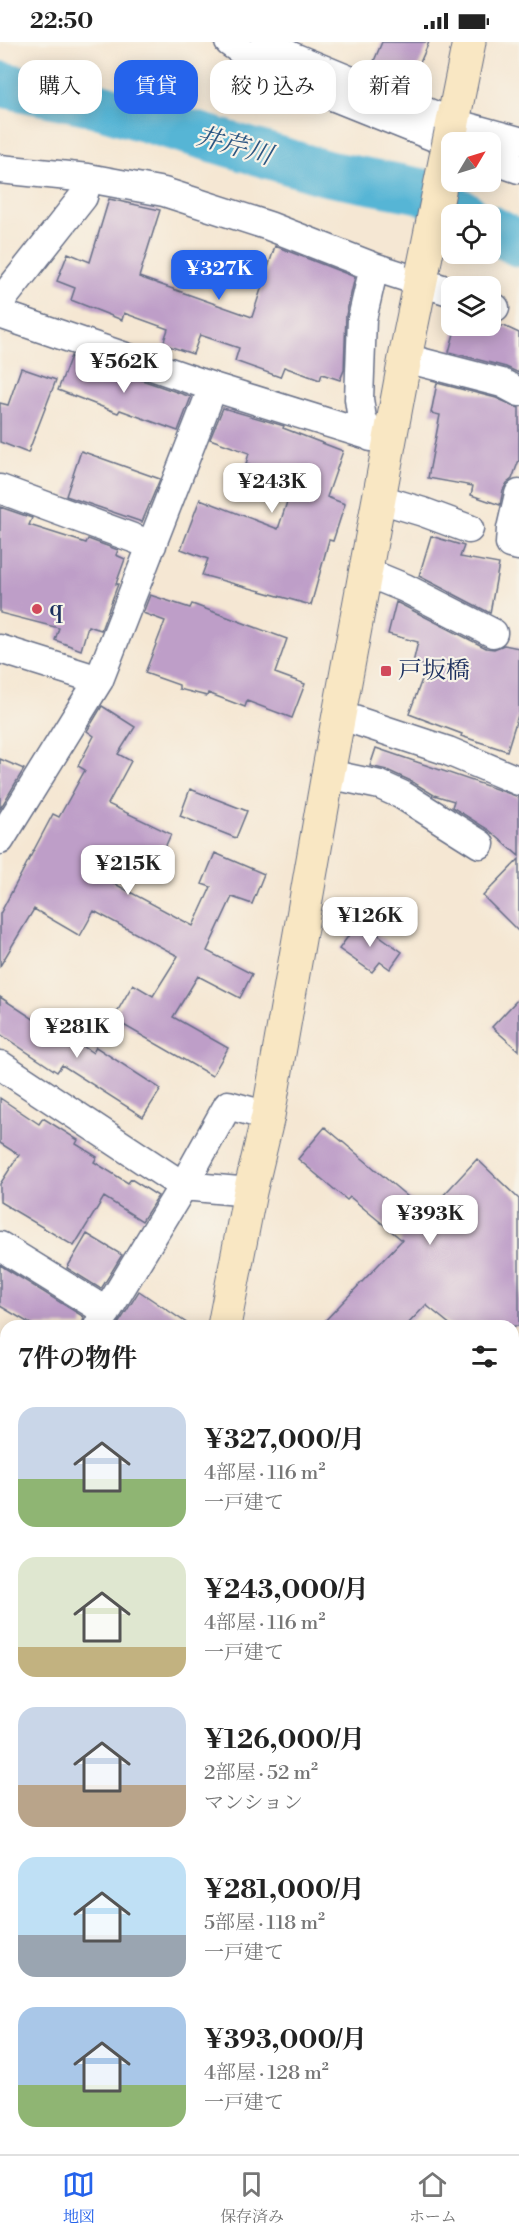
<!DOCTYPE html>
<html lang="ja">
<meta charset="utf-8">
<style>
body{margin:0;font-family:"Libre Bodoni","Noto Serif JP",serif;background:#f2f2f2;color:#222;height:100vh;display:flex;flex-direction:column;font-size:22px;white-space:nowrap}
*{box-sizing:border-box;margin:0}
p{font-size:20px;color:#767676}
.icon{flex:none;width:33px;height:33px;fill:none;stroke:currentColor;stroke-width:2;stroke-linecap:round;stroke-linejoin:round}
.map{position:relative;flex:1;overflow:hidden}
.side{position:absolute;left:0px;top:1278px;width:519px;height:834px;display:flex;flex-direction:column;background:#fff;border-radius:18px 18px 0 0;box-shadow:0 3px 15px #0003}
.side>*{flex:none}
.hud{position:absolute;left:18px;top:18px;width:483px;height:54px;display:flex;gap:12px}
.needle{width:39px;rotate:52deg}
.fabs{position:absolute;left:441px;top:90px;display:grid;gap:12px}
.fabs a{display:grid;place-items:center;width:60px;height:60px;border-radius:12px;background:#fff;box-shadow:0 3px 15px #0003;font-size:30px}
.price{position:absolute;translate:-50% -51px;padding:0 14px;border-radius:12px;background:#fff;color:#222;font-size:20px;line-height:39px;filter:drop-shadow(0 2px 3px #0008)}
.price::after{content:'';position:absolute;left:50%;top:36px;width:18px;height:14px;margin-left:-9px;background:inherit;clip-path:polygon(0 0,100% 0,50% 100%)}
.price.selected{background:#2563eb;color:#fff}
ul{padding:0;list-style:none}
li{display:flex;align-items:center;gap:18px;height:150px;padding:0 18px}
li span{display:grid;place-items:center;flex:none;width:168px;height:120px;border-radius:18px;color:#555}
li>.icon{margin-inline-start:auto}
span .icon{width:72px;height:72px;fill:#fffc;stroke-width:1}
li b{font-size:26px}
h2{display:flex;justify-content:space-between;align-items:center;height:72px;padding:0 18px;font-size:26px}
.tag{padding:0 21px;border-radius:18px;background:#fff;box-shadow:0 3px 15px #0003;font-size:21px;line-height:54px}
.tag.selected{background:#2563eb;color:#fff}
.status{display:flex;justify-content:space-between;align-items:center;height:42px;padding:0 30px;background:#fff;direction:ltr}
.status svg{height:16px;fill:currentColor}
.tabs{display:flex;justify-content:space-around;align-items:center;height:84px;border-top:2px solid #e0e0e0;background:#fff;font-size:16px;color:#767676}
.tabs a{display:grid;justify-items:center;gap:3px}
.tabs .selected{color:#2563eb}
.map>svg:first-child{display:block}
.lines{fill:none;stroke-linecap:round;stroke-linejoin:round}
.river{stroke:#57b5d5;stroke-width:46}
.building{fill:#be9ec8}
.street-casing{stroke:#676f87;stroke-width:31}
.secondary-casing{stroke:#676f87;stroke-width:35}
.street{stroke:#fff;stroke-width:28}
.secondary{stroke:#f9e7c3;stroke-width:33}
.secondary-bridge-casing{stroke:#676f87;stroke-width:35;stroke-linecap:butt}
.secondary-bridge{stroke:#f9e7c3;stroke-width:33}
.poi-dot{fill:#d1495b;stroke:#f7f3e8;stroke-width:2}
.labels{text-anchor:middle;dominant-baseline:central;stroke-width:4.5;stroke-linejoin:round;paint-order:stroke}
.poi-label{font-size:24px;fill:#1b2f5e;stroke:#f7f3e8;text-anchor:start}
.water-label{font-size:26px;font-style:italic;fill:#2d5782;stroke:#f7f3e8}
</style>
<div class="status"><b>22:50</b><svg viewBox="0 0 49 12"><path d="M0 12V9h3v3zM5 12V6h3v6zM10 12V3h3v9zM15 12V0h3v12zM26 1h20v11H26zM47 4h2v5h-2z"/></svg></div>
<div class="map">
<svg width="519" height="2112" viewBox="0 0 519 2112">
<rect width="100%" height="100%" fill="#f7f3e8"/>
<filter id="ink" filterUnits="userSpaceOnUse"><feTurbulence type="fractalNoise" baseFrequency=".0167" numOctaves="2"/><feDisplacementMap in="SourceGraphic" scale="12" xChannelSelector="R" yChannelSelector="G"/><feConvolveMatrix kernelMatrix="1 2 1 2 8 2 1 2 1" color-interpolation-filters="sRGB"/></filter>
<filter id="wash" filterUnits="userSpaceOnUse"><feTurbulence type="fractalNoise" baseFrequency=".008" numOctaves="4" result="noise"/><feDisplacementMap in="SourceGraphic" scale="24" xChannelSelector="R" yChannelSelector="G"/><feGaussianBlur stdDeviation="1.35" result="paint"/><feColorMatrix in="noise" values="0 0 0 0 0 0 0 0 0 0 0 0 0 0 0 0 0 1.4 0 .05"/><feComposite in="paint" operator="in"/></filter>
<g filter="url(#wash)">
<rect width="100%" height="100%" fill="#f5e7d3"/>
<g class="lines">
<path class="river" d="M0,42L87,60L326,131L422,149L465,172
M490,186L519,202"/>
</g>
<g id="blocks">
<path class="building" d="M382,0H429L413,37L374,19Z
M109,157L160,168L139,235L252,275L275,204L355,235L346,273L344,328L340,338L322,332L320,338L284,325L280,335L235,319L239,306L200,293L193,312L163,302L168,287L124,271L122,278L71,258L75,246L57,239L68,211L90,220Z
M456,284H504L519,291V331L506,325L449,310Z
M71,314L132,337L133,335L191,355L178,389L120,368L118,371L58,348Z
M21,326L56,338L28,411L0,400V361L8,363Z
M437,341L496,356L519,366V418L512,437L507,441L503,448L500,463L471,453L473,444L428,436L440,373L431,371Z
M223,366L284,384L283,386L343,409L327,455L345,462L333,499L329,498L311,563L202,533L208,517L181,507L200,457L278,487L294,439L246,422L249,411L210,397Z
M81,409L160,437L142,480L66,454Z
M0,465L32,476L29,483L86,501L88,497L118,508L116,513L125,517L116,542H118L101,588L88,584L81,608L55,598L59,586L0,571Z
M431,494L464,504L460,515L499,522L490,571L419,534Z
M150,553L190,566L192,562L287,597L275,631L305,642L292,676L247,659L245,665L208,651L207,654L179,647V643L145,631L165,579L143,571Z
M396,560L486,606L494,607L504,603L519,606V670L507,709L461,694L462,692L409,672L427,624L413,621L418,600L388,592Z
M102,664L135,685L118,712L131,719L108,762L171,792L158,821L133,809L113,841L193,884L211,845L202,842L215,811L264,832L252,862L232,855L207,909L252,932L240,956L198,934L173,975L228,1006L212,1034L113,977L133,942L153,954L178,914L94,869L80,894L34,867L0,924V872L53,772L59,775L85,728L78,724L94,694L87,689Z
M376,706L519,755V814L489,788L452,765L454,759L434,753L411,739L387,728L370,724Z
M0,717L24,727L0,767Z
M190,747L247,769L236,796L180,774Z
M519,817V890L483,854Z
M359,879L402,910L390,927L380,920L372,930L339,907Z
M0,955L38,980L41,976L93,1011L96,1005L161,1047L143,1075L62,1023L57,1030L0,992Z
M519,956V1009L492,985Z
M0,1056L39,1082L43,1076L78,1098L76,1102L97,1115L94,1120L128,1141L131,1137L158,1154L142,1179L104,1155L74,1204L0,1160V1142L19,1113L0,1101Z
M325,1085L427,1171L477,1117L519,1157V1284H452L426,1263L406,1284H320L402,1198L350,1155L347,1158L298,1117Z
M87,1192L122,1213L101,1247L67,1226Z
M0,1223L84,1275L82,1284H34L0,1264Z
M139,1249L191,1284H117Z"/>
</g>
</g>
<g filter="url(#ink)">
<use href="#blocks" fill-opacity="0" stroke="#676f87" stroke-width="1.5"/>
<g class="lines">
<g class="street-casing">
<path id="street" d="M229,0L270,29L452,102
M266,0L291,14L453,81L519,99
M490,117L519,127
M0,127L88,136L164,150L269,184L374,225L452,250
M0,260L83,155L88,136
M490,264L495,266
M0,272L213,345L390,400
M405,316L502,341L519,350
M371,395L362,377L359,357L362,277L374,225
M0,447L152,503
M519,452L511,487L510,502L519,504
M380,457L423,470L469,487
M366,530L405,546L493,591
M0,607L99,638
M339,673L448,709L519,739
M328,732L380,743L402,753L480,802
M0,798L99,638L213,345
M0,1023L183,1144L250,1150
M0,1204L107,1270
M98,1284L183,1144L228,1063L268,1074
M513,1359L519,1364
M0,1447L6,1437
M513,1481L519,1485
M0,1498L6,1502
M0,1752L6,1757
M519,2056L516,2059L519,2064
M434,2106L440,2112"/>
</g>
<g class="secondary-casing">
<path id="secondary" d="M451,90L469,0
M224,1284L250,1150L268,1074L328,732L405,316L423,228
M248,2106L250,2112"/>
</g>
<use href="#street" class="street"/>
<use href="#secondary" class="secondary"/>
<g class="secondary-bridge-casing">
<path id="secondary-bridge" d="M423,228L451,90"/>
</g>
<use href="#secondary-bridge" class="secondary-bridge"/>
</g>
</g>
<g class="poi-dot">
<circle cx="37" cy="567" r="6"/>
<rect x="380" y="623" width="12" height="12" rx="3"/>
</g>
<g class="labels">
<g class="poi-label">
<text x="49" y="567">q</text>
<text x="398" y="629">戸坂橋</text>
</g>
<g class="water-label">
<text transform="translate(234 104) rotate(16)">井芹川</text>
</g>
</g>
</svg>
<div class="fabs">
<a><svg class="needle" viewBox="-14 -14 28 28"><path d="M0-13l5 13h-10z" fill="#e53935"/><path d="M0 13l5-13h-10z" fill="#767676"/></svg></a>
<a><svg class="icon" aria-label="locate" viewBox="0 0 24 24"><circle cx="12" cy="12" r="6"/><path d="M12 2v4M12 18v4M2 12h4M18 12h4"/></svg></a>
<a><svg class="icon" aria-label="layers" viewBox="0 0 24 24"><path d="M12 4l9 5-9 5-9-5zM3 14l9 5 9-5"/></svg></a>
</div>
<b class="price selected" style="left:219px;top:259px">¥327K</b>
<b class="price" style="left:124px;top:352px">¥562K</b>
<b class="price" style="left:272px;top:472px">¥243K</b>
<b class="price" style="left:128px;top:854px">¥215K</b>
<b class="price" style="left:370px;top:906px">¥126K</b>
<b class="price" style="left:77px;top:1017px">¥281K</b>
<b class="price" style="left:430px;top:1204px">¥393K</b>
<div class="hud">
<a class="tag">購入</a>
<a class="tag selected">賃貸</a>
<a class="tag">絞り込み</a>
<a class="tag">新着</a>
</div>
<section class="side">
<h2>7件の物件<svg class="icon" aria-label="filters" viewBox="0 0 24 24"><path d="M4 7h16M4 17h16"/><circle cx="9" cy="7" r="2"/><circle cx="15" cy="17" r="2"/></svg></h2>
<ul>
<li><span style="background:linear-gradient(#c9d6e8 60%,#8fb573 0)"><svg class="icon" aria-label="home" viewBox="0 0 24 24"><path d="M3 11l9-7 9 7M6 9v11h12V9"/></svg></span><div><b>¥327,000/月</b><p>4部屋 · 116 m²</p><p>一戸建て</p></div></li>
<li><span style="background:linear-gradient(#dfe7d0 75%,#c2b280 0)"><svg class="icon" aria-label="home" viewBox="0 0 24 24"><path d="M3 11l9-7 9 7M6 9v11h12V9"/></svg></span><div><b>¥243,000/月</b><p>4部屋 · 116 m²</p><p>一戸建て</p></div></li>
<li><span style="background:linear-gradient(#c9d6e8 65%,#b9a48a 0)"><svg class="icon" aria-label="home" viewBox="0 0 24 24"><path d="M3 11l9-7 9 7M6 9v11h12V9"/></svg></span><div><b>¥126,000/月</b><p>2部屋 · 52 m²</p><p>マンション</p></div></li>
<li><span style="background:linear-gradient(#bfe0f5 65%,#9aa5b1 0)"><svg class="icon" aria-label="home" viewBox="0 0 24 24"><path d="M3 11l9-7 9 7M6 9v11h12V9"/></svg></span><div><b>¥281,000/月</b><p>5部屋 · 118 m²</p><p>一戸建て</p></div></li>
<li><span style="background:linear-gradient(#a9c7e8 65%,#8fb573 0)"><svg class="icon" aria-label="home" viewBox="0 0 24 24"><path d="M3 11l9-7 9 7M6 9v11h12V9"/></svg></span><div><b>¥393,000/月</b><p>4部屋 · 128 m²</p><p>一戸建て</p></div></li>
</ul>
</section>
</div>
<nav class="tabs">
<a class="selected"><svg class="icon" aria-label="map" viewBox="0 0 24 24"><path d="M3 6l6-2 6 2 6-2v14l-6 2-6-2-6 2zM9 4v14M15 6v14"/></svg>地図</a>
<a><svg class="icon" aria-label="saved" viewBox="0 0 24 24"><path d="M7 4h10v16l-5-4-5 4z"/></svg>保存済み</a>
<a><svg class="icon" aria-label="home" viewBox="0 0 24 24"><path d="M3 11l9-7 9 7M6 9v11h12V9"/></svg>ホーム</a>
</nav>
